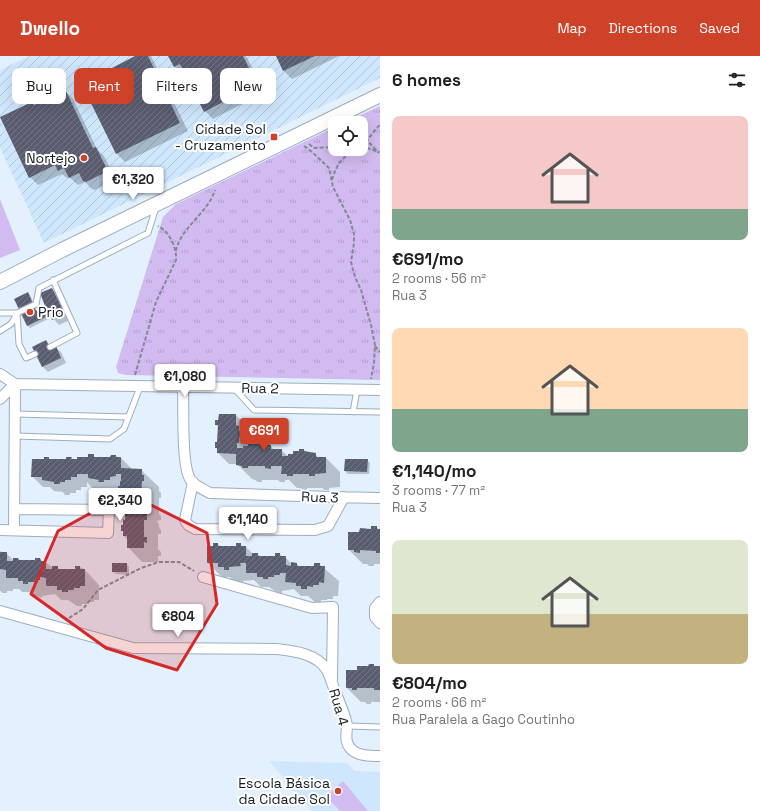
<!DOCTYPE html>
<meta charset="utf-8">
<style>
body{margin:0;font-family:"Space Grotesk",sans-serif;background:#f2f2f2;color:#202124;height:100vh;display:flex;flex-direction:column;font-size:15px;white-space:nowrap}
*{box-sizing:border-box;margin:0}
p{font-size:13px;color:#757577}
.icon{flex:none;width:22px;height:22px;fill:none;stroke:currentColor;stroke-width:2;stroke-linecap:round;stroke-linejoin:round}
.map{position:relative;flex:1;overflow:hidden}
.panel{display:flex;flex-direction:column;background:#fff;width:380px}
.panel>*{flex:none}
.banner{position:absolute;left:12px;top:12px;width:308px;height:36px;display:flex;gap:8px}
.fabs{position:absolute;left:328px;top:60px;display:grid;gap:8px}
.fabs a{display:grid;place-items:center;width:40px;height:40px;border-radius:8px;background:#fff;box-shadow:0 4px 16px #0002;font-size:20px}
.price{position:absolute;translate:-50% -34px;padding:0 9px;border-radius:4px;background:#fff;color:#222;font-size:13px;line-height:26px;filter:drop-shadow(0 1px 2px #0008)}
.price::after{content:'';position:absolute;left:50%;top:24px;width:12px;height:9px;margin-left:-6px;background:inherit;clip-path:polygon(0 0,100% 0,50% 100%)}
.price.on{background:#cd4229;color:#fff}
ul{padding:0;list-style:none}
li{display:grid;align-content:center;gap:8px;height:212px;padding:0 12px}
li span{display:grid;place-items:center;height:124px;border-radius:8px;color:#555}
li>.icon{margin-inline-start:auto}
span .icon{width:72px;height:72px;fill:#fffc;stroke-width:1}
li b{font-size:17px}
h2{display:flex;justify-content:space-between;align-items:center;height:48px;padding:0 12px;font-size:17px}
.tag{padding:0 14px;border-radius:8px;background:#fff;box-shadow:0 4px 16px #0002;font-size:14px;line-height:36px}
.tag.on{background:#cd4229;color:#fff}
header{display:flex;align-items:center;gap:24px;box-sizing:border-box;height:56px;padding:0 20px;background:#cd4229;color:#fff}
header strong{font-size:19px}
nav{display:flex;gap:22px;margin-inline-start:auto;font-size:14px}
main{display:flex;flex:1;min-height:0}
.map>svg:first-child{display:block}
.built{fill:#cfe7fd}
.industrial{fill:url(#industrial-furrows)}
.grass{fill:url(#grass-tufts)}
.garden{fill:#d2bbf0}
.shadow{fill:#0003}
.building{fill:url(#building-hatch)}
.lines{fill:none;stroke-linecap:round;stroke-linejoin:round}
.lane-casing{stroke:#9dadbd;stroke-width:7}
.street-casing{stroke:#9dadbd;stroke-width:12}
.secondary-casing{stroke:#9dadbd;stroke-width:16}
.path{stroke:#818b95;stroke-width:2;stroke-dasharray:4 2;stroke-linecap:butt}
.lane{stroke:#fff;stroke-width:5}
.street{stroke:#fff;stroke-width:10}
.secondary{stroke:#fff;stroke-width:14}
.marked{fill:#d62828;fill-opacity:0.2;stroke:#d62828;stroke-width:3;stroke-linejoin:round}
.poi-dot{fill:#cd4229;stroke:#fff;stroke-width:1.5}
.labels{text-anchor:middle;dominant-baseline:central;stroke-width:4;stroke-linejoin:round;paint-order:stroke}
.poi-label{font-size:14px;fill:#141b20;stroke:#fff;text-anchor:end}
.street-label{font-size:14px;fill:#141b20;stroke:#fff}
</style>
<header>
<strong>Dwello</strong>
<nav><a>Map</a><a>Directions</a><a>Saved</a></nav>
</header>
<main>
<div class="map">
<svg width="380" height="755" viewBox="0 0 380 755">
<defs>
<pattern id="industrial-furrows" width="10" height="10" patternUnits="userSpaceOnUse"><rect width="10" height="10" fill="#cfe7fd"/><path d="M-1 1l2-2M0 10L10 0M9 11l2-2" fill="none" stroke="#b1c6d9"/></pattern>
<pattern id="grass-tufts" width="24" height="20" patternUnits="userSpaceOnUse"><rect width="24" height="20" fill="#d2bbf0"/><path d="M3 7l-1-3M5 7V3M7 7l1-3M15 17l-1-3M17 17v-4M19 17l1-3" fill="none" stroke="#b3a0ce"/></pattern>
<pattern id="building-hatch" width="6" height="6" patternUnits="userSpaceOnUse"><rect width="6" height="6" fill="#595d6f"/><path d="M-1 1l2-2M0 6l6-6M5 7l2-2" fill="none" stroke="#717482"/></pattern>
</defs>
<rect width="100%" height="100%" fill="#e3f1fe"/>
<path class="built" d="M269,705L347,707L355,715L380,716V755H312Z"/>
<path class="industrial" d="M29,0H380V22L44,187L0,92V14Z"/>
<path class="grass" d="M380,50V324L126,319L118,317L116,311L163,161L176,148L335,71V93H361V67H344Z"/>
<path class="garden" d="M0,143L20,194L0,202Z
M343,725L368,755H340L326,740Z"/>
<path class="shadow" d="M136,0H151L188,75L125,106L117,98L89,39Z
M169,0H246L265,36L213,63L205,55L186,17L183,19L174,10Z
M277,0H339L292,23L284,15Z
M65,35L73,43L97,93L104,100L115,122L114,124L95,134L92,133L85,126L78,129L69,121L67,122L62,118L38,129L30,121L32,47L35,49Z
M52,233L57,238L70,264L59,269L52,261L30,272L28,270L15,243L28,237L30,239L37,255L47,250Z
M46,285L52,291H55L61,296L66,307L48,316L43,311Z
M236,359L246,370V378L249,381V385L251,388L259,386L262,388L271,390L274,394H281L289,401L304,394L306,396L315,398L319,402H326L340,416V431L329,432V434H325L322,432H307V434H303L301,432H297L289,424H285V426H280L278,424H262V426H258L255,424L252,423L237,408H229L218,397V394L216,391L218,387L219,371L216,369Z
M93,399L95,402H111V400H116L118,402H121L133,414H141L159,431V435L161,437V442H159V458L161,460V464L157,465V466L159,468V471L161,474V478H158V493L161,496V500H158V506H142L128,491V484L124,480V476L122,474L128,456L124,452V444L120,441L121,438H118V440H114L107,436H103L99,432H92L87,426V431H81V434H76V437H70V439H65L63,436L54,435L50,431H43L32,420L44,404L48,402L50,404H67L71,402L73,404L89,401Z
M367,404L370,407L369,418H348L345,415Z
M376,471L380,474V508H374V510H369L367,508H363L349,494L360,477Z
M214,488H218L221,491H237L240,488L243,491H246L253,498H258L260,501H276L280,498L282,501H285L292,508H297L300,511H315L319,508L339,525L338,540H333V543H327V544H321V547H316L308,540H301L294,533L282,535V537H278L269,531H261L254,524L243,525V528H239L237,525H233L230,521H222L208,507Z
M0,495L4,497H6L14,505L18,503L21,505L36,506L40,503L43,506H46L53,512L57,511L60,514H76L80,511L85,514L99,529V544H94V546H88V548H82V550H77L68,544H61L55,538L42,540V542L33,539L29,536H22L19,533H13V535H7V537H3L0,535Z
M127,508L129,511V519L116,518L113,516Z
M373,609L376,611L380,612V646H371V648H367L365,646H361L347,632L358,615Z"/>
<path class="building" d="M135,0H148L180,67L116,98L87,39L90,37L85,26Z
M168,0H243L257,28L204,56L180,8L174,11Z
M276,0H315L283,15Z
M65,33L93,92L96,91L107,113L106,116L86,126L83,125L79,117L69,122L64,112L58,115L55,109L29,122L0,61L32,46L34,49Z
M52,232L65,258L52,264L50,259L27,270L14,243L28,236L36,255L45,250L40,237Z
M46,284L50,292L56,290L61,302L42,311L32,291Z
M219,358H236V369L239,370V375H241V381H239V387H237V392H243V390H248V387H253V385H260V387L271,389V393H282V400H288V398H293V395H299V393H304V395L316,397V401H326V417L315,418V420H309V418H293V420H287V418H281L282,410H271V413L265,412V410H248V412H242V410L236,409V398L217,397V392H215V386H217L218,369H215V364H218Z
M88,398H94V401H110L111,399H116V401H121V412L142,413V419H144V425H142L141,441H144V447H140V452H145V458H147V464H144V481H147V487L144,486V492H127V480H123V475H121V469H123V463L125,464V458H127V452H123V441H119L120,436H118V430H120V425H121V418H116V420L110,421V424H104V426H98L99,424L88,422V418H77V421H71V424H65V426H60V428H54V426L42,424V421H31L32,403H44V401H49V403H66V401H72L71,403H77V401H88Z
M345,403H368L367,416L344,415Z
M371,470H377V473H380V497H376V495L360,494V497L354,496V494H348V476H359L360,472L371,473Z
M213,487H218V490H236V487H241V490H246V500H252V497H258V500H275V497H280V500H286V509L291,510V506L297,507V510H314V507H320V510H325L324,527L319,526V529H313V531L307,530V533H301V530H296V527L285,526L286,517H280V519H274V521H268V523H263V521H257V517H246V507H240L241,510L229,511V514H224V511H218V507H207V490H213Z
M0,496H7V505H13V502H18L19,504H35V502H40L41,505H46V513H52V510H58V513H75V510H80V513H85V530H80V532H74V534H68V536H62V534H57V530H46V522L40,521V524H35V526H28V528H23V525H18V522H6V514L0,513Z
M112,507H127V516H112Z
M369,608H374V610H380V634H374V632H357V634H352V632H346V614H357V610H368Z"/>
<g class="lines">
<g class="lane-casing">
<path id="lane" d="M0,257H17L36,248L39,232L148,177L156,151
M17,257L19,288L26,302L35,298
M0,275L11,268L17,258
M50,291L77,277L53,224
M234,332L254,354L380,356
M353,356L357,334
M16,358L128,361
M16,380L110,383L124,373L140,331
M347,670L380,671"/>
</g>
<g class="street-casing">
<path id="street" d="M0,318L15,328L380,334
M183,331C184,351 181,407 190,423C194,430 203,433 210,437L332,441L380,442
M0,343L15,328
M193,426L185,464L188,469L195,473L315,474L328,470L344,441
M0,474L108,477L109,454L15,453
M14,474L15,328
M203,521L312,552L333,551L332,623
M380,546L375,552V561L380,567
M0,555L133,592L277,593C295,595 317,598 327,614C331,622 333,631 337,640C341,650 345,659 347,669C347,677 344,686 351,693C358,700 370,700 380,700"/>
</g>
<g class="secondary-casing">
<path id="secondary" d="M0,226L62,194L380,39"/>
</g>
<path class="path" d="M361,78L379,97
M309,88L314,92L335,91
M304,90L312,96L329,112L333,131L350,164L354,178V187L351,206L353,214L355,221L361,234L371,269L375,289L374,307L371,323
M361,90C369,84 373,75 380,69
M361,90L379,96
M332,124C337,107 342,102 356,93
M176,195C180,172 208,157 215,134
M375,290L380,296
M135,319L156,246L176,204C177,192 169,175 158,170
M69,562L83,553L98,534L141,512L159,506H179L194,515"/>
<use href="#lane" class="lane"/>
<use href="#street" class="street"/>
<use href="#secondary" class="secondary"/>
</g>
<path class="marked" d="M127,437L207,477L217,548L177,614L106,592L31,538L58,475Z"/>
<g class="poi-dot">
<rect x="270" y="77" width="8" height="8" rx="2"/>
<circle cx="84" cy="102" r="4"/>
<circle cx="30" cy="256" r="4"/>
<circle cx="338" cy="735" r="4"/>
</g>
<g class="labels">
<g class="poi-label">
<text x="266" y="73">Cidade Sol<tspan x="266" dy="16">- Cruzamento</tspan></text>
<text x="76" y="102">Nortejo</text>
<text x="38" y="256" text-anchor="start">Prio</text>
<text x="330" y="727">Escola Básica<tspan x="330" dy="16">da Cidade Sol</tspan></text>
</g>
<g class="street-label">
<text transform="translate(260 332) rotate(1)">Rua 2</text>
<text transform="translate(320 441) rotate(2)">Rua 3</text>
<text transform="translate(339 651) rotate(74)">Rua 4</text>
</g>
</g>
</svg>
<div class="fabs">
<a><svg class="icon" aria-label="locate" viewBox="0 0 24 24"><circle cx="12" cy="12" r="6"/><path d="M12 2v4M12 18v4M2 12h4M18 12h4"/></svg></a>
</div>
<b class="price" style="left:133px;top:145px">€1,320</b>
<b class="price" style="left:185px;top:342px">€1,080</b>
<b class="price on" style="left:264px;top:396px">€691</b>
<b class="price" style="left:120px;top:466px">€2,340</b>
<b class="price" style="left:248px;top:485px">€1,140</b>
<b class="price" style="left:178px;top:582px">€804</b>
<div class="banner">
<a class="tag">Buy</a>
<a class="tag on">Rent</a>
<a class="tag">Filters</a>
<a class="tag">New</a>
</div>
</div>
<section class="panel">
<h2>6 homes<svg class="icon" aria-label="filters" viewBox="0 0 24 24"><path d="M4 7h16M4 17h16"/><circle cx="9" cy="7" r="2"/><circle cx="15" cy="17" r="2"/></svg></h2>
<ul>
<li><span style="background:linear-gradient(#f6c9c9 75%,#7fa58c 0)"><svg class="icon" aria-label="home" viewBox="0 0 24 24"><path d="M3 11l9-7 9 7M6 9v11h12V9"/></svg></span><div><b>€691/mo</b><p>2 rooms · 56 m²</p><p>Rua 3</p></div></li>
<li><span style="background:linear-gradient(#ffd9b3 65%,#7fa58c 0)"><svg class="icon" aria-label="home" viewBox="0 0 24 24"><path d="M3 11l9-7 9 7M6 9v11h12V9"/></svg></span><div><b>€1,140/mo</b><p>3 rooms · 77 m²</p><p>Rua 3</p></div></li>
<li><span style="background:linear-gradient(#dfe7d0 60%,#c2b280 0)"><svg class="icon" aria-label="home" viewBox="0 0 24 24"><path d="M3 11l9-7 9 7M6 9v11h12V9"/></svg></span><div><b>€804/mo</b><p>2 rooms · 66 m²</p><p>Rua Paralela a Gago Coutinho</p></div></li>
</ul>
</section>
</main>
